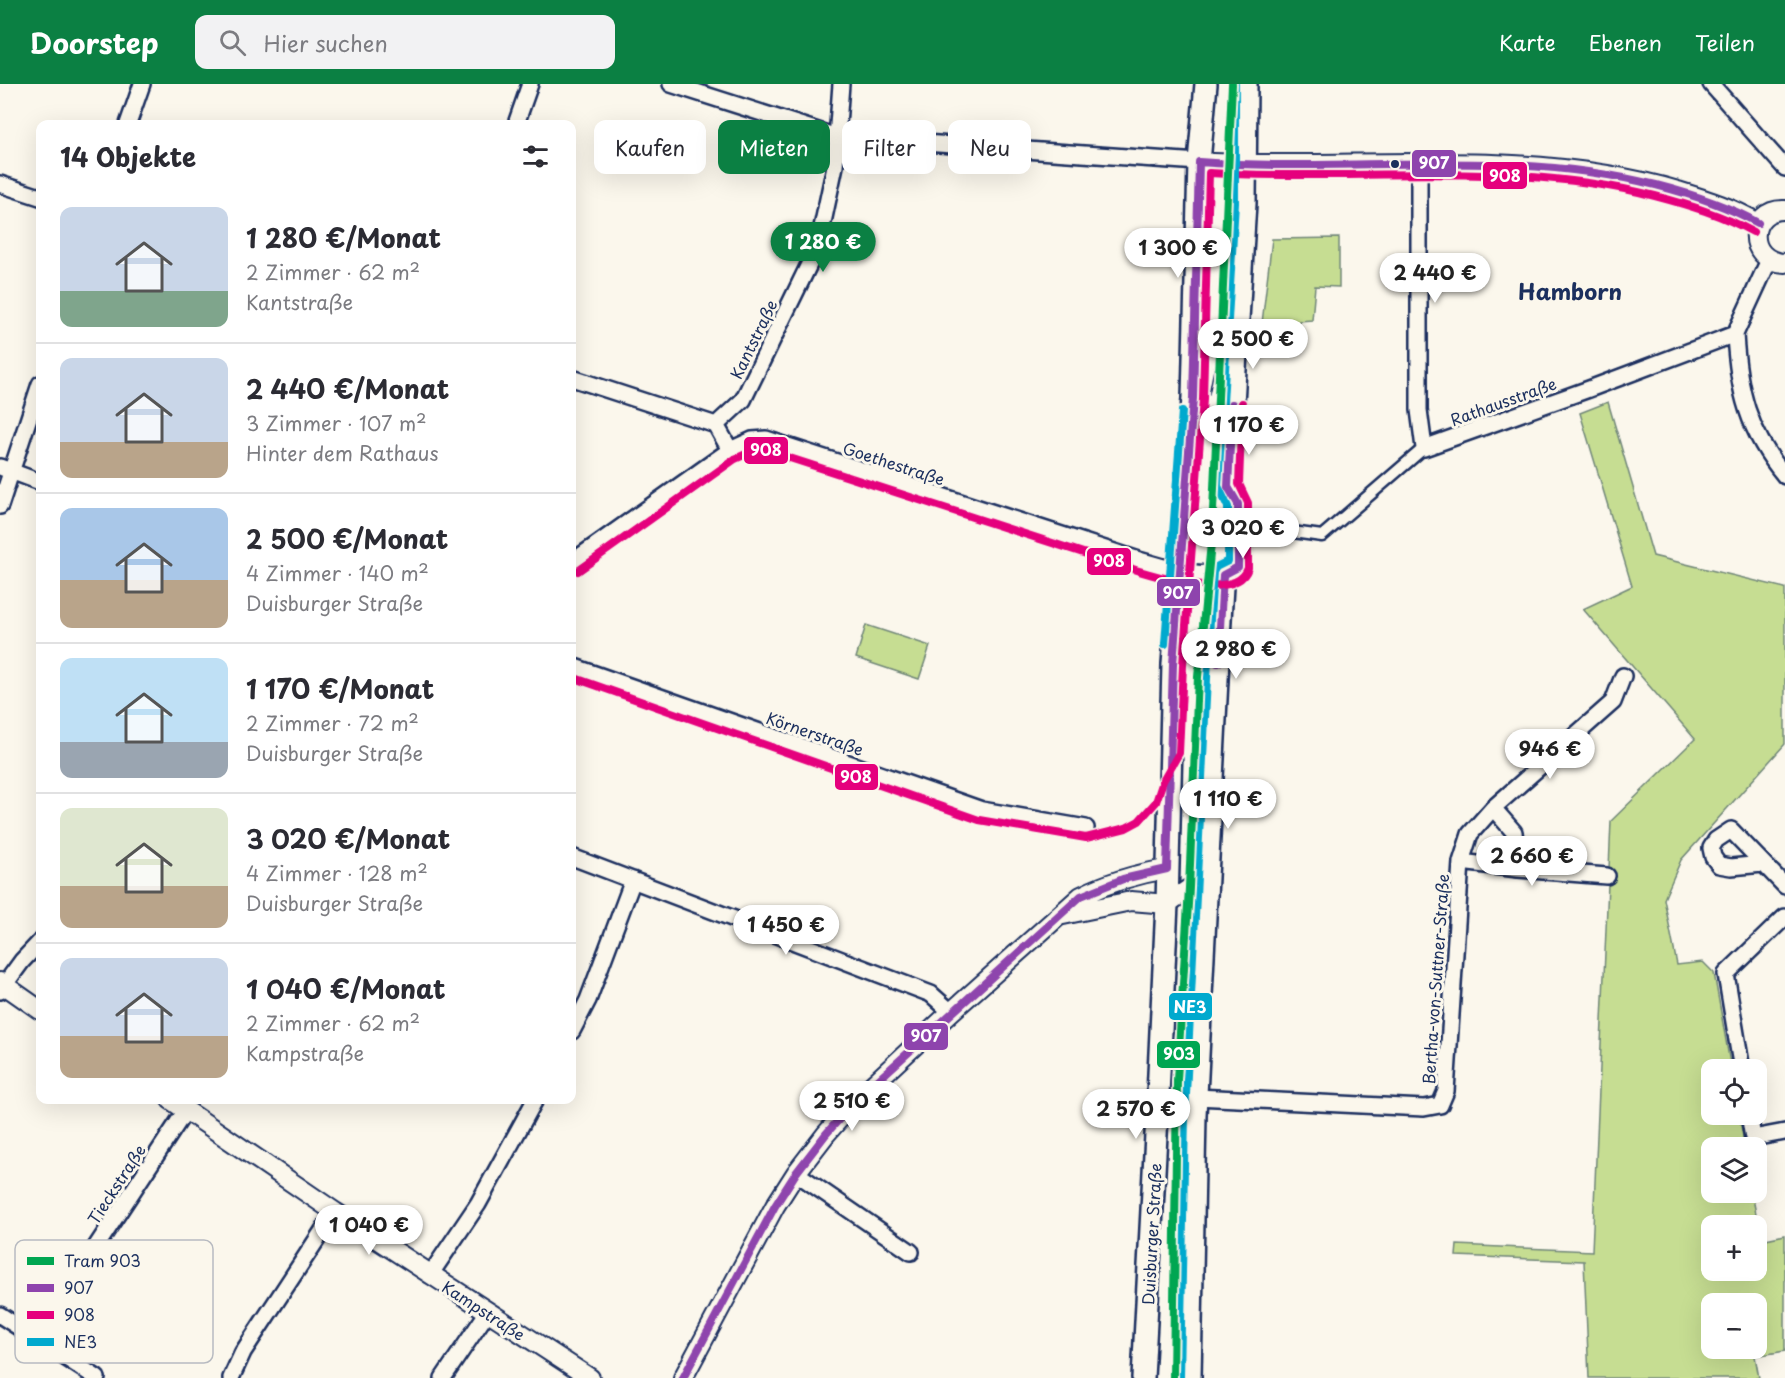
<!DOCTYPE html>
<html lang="de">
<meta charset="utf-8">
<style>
body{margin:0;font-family:"Playpen Sans",sans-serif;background:#f2f2f3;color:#2b2b33;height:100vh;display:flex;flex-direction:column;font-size:22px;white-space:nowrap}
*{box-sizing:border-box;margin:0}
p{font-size:20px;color:#7c7c81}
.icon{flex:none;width:33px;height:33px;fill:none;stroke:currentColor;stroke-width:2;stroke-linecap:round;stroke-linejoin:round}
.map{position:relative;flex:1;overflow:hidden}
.drawer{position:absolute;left:36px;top:36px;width:540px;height:984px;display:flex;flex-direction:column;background:#fff;border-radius:12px;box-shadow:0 6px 24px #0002}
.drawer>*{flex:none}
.top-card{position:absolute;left:594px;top:36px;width:570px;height:54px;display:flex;gap:12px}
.controls{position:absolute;left:1701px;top:975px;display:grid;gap:12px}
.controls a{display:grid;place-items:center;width:66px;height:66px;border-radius:12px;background:#fff;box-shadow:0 6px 24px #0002;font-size:30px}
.price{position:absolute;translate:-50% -51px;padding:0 14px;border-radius:21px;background:#fff;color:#222;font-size:20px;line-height:39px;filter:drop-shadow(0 2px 3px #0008)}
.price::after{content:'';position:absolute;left:50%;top:36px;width:18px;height:14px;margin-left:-9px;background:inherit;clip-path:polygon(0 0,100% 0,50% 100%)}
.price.on{background:#0b8043;color:#fff}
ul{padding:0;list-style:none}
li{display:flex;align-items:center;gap:18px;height:150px;padding:0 24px}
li+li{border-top:2px solid #e1e1e2}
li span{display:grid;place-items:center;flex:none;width:168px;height:120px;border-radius:12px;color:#555}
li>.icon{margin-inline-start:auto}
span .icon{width:72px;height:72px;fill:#fffc;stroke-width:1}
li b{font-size:26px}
h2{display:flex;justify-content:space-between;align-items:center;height:72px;padding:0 24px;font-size:26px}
.chip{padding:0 21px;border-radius:12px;background:#fff;box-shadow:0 6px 24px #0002;font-size:21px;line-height:54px}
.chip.on{background:#0b8043;color:#fff}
header{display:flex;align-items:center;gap:36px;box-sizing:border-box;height:84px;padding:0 30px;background:#0b8043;color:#fff}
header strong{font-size:28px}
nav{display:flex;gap:33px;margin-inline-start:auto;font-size:21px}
.search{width:420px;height:54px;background:#f2f2f3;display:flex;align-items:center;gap:15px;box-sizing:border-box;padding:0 21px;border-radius:12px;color:#7c7c81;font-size:22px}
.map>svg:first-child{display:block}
.green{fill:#c6dd92;stroke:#708678;stroke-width:1.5;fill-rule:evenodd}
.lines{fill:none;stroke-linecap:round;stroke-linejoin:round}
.pedestrian-casing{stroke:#1b2f5e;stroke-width:15}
.minor-casing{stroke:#1b2f5e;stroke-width:20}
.tertiary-casing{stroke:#1b2f5e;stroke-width:22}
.secondary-casing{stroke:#1b2f5e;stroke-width:26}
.pedestrian{stroke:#fbf7ec;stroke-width:10}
.minor{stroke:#fbf7ec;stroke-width:15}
.tertiary{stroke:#fbf7ec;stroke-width:18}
.secondary{stroke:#fbf7ec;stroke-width:21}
.tram{stroke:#1b2f5e;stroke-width:1.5}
.bus-1-casing{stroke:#fbf7ec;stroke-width:12}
.bus-2-casing{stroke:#fbf7ec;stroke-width:12}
.bus-3-casing{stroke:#fbf7ec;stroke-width:12}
.bus-1{stroke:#8e44ad;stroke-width:8}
.bus-2{stroke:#e5007d;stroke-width:8}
.bus-3{stroke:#00a9ce;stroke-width:8}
.tram-1-casing{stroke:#fbf7ec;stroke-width:12}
.tram-1{stroke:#00a651;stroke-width:8}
.bus-dot{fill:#1b2f5e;stroke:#fbf7ec;stroke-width:2}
.labels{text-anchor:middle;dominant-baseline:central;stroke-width:6;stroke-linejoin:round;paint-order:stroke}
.street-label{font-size:16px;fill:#1b2f5e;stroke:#fbf7ec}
.district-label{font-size:22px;font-weight:bold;fill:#1b2f5e;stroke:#fbf7ec}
.key{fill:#fbf7ec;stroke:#b8bbc1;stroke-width:1.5}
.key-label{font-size:16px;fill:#1b2f5e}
.line-badge{stroke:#fbf7ec;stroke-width:2}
.badge-label{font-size:16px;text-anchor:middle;font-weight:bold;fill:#fff}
</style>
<header>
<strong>Doorstep</strong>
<div class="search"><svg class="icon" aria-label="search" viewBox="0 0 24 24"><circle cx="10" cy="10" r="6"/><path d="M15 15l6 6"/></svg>Hier suchen</div>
<nav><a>Karte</a><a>Ebenen</a><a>Teilen</a></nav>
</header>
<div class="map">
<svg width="1785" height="1294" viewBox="0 0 1785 1294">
<rect width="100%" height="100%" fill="#fbf7ec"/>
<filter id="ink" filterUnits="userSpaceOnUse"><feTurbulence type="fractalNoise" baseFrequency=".0167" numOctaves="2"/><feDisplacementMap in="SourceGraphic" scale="12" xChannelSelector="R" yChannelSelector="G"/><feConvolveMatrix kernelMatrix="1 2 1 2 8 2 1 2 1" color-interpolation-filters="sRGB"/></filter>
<g filter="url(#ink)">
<path class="green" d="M1339,154V203L1315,202L1312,236L1299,237V250L1260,256L1272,155Z
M1608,318L1653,472L1785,504V660L1681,776L1664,815L1677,881L1703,878L1714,889L1731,985L1712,986V1030L1739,1031L1745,1063L1712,1064V1108L1752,1109L1761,1156L1785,1151V1267L1755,1272L1759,1294H1589L1584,1177L1456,1172L1457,1161L1592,1167L1608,800L1573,796L1609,785L1611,737L1695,655L1583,525L1632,502L1580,329ZM1712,1142H1756V1186H1712ZM1712,1220H1756V1264H1712Z
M866,541L930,562L919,595L856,574Z"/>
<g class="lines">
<g class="pedestrian-casing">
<path id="pedestrian" d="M1226,439L1322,452L1424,364"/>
</g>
<g class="minor-casing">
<path id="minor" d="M671,0L837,53L1199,78
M1711,0L1785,84
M128,40L142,0
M516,40L530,0
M1419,79V326L1424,364L1589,305L1735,250L1769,176
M0,100L40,113
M1735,250C1738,306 1748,348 1785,392
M572,294L716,341L730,366
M716,341L743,316L818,162L835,82L841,0
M0,383L40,398
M0,422L40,300
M572,478L730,366L752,356L766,355L1139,476L1181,488L1223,491
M572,582L982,726L1086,744
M1493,724L1514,748L1518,785
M572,773L931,910L951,928
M1461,778L1518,785L1607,792
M1763,780L1731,783L1719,781L1713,773L1711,764L1716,756L1731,746L1785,802
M0,907L22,877L40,858
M572,947L588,916L633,796
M1742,986L1726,890L1785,833
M1196,1013L1424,1024L1440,1021L1446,1007L1461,778L1470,750L1493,724L1613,618L1623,592
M1749,1030L1753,1054L1785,1048
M796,1089L911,1168
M430,1191L478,1120L535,1016
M0,1231L97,1294
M36,1254L186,1026
M231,1294L243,1268L335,1128
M443,1294L487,1229"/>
</g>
<g class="tertiary-casing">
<path id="tertiary" d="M1199,78C1235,81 1272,80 1308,80C1430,79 1561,72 1678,107C1707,116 1733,124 1758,139
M1785,126C1747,124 1745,178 1785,179
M1063,831L1131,817L1167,820L1207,792
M0,898L40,926
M171,1016L335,1128L590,1294
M683,1294L775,1122L796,1089L826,1050L856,1016L951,928L1081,812C1109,798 1136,790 1167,785"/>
</g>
<g class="secondary-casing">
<path id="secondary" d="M1143,1294L1157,1032L1167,820L1173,580L1193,314L1199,78L1206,0
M1190,1294L1195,1031L1220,536L1245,119L1246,0"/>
</g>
<use href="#pedestrian" class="pedestrian"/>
<use href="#minor" class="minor"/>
<use href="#tertiary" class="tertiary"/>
<use href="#secondary" class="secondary"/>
<path class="tram" d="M1209,310L1219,261"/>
<g class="bus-1-casing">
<path id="bus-1" d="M1218,579L1223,491L1238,483V420L1228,403L1232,320
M683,1294L775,1122L796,1089L826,1050L856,1016L1081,812L1123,795L1167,785L1173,580L1193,314L1199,78C1351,89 1506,63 1656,101C1691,110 1726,121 1758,139"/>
</g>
<g class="bus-2-casing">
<path id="bus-2" d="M578,487L735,375L755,366H765L1136,486C1160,493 1237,518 1248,484V419L1239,400L1242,319
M572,593L979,736L1086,754L1126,744L1139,737L1156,718L1163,697L1179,669L1183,581L1203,315L1209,89C1358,98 1508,75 1655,112C1689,121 1722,131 1753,148"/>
</g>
<g class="bus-3-casing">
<path id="bus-3" d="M1165,560L1182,327
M1180,1294L1185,1030L1210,535L1213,488L1216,483L1228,477V423L1218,402L1235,119V0"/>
</g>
<use href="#bus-1" class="bus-1"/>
<use href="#bus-2" class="bus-2"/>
<use href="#bus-3" class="bus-3"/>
<g class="tram-1-casing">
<path id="tram-1" d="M1173,1294L1177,996L1189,804L1198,593L1212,449L1232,0"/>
</g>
<use href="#tram-1" class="tram-1"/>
</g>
</g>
<circle class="bus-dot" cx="1395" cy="80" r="5"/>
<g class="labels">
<g class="street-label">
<text transform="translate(753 255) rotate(-64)">Kantstraße</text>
<text transform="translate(1503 317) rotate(-20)">Rathausstraße</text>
<text transform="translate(894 379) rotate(18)">Goethestraße</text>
<text transform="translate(815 649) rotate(19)">Körnerstraße</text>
<text transform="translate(1435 895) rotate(-86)">Bertha-von-Suttner-Straße</text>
<text transform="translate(116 1100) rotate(-57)">Tieckstraße</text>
<text transform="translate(1151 1150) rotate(-87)">Duisburger Straße</text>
<text transform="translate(484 1226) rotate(33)">Kampstraße</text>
</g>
<g class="district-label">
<text x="1570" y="206">Hamborn</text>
</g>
</g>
<rect x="15" y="1156" width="198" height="123" rx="9" class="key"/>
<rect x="27" y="1173" width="27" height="8" fill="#00a651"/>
<rect x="27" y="1200" width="27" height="8" fill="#8e44ad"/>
<rect x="27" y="1227" width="27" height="8" fill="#e5007d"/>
<rect x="27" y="1254" width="27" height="8" fill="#00a9ce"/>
<g class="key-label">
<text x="64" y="1183">Tram 903</text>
<text x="64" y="1210">907</text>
<text x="64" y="1237">908</text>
<text x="64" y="1264">NE3</text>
</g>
<g class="line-badge">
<rect x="1411" y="65" width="46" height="29" rx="6" fill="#8e44ad"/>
<rect x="1482" y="77" width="46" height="29" rx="6" fill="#e5007d"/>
<rect x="743" y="352" width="46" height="29" rx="6" fill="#e5007d"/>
<rect x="1086" y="463" width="46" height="29" rx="6" fill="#e5007d"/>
<rect x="1156" y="494" width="45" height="29" rx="6" fill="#8e44ad"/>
<rect x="834" y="679" width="45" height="28" rx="6" fill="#e5007d"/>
<rect x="1168" y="908" width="45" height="29" rx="6" fill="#00a9ce"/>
<rect x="903" y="938" width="46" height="29" rx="6" fill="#8e44ad"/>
<rect x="1156" y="956" width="45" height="29" rx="6" fill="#00a651"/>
</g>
<g class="badge-label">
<text x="1434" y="85">907</text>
<text x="1505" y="98">908</text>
<text x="766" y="372">908</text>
<text x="1109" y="483">908</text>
<text x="1178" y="515">907</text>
<text x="856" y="699">908</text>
<text x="1190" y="929">NE3</text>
<text x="926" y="958">907</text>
<text x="1179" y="976">903</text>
</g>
</svg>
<div class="controls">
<a><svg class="icon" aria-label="locate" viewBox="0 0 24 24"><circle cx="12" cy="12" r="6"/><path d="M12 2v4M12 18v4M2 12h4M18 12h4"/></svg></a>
<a><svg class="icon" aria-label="layers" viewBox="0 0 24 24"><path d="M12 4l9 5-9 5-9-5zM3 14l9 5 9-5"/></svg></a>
<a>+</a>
<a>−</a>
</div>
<b class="price on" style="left:823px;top:189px">1 280 €</b>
<b class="price" style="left:1178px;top:195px">1 300 €</b>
<b class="price" style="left:1435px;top:220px">2 440 €</b>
<b class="price" style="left:1253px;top:286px">2 500 €</b>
<b class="price" style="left:1249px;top:372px">1 170 €</b>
<b class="price" style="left:1243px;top:475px">3 020 €</b>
<b class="price" style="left:1236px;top:596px">2 980 €</b>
<b class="price" style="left:1550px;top:696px">946 €</b>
<b class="price" style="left:1228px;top:746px">1 110 €</b>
<b class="price" style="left:1532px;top:803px">2 660 €</b>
<b class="price" style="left:786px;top:872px">1 450 €</b>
<b class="price" style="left:852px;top:1048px">2 510 €</b>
<b class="price" style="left:1136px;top:1056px">2 570 €</b>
<b class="price" style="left:369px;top:1172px">1 040 €</b>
<div class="top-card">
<a class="chip">Kaufen</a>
<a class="chip on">Mieten</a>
<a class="chip">Filter</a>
<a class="chip">Neu</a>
</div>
<section class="drawer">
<h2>14 Objekte<svg class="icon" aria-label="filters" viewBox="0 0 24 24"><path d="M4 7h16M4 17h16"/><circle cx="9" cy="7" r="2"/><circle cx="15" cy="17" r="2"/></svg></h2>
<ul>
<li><span style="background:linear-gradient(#c9d6e8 70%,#7fa58c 0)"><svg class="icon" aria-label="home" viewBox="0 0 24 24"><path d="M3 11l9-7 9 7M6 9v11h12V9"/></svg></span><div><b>1 280 €/Monat</b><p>2 Zimmer · 62 m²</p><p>Kantstraße</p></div></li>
<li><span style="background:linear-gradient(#c9d6e8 70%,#b9a48a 0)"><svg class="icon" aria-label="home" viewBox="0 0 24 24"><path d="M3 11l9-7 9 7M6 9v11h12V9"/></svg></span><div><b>2 440 €/Monat</b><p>3 Zimmer · 107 m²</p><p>Hinter dem Rathaus</p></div></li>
<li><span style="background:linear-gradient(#a9c7e8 60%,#b9a48a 0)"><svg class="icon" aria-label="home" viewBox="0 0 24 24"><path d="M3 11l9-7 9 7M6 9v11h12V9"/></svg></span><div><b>2 500 €/Monat</b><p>4 Zimmer · 140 m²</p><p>Duisburger Straße</p></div></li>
<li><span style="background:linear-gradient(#bfe0f5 70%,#9aa5b1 0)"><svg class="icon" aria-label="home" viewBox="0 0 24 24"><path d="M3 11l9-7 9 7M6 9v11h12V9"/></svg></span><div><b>1 170 €/Monat</b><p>2 Zimmer · 72 m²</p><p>Duisburger Straße</p></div></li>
<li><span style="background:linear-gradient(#dfe7d0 65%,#b9a48a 0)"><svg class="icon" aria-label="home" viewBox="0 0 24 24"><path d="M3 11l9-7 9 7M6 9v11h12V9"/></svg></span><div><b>3 020 €/Monat</b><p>4 Zimmer · 128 m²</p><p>Duisburger Straße</p></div></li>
<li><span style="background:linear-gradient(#c9d6e8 65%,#b9a48a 0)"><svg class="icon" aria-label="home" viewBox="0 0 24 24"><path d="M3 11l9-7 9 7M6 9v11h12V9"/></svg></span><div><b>1 040 €/Monat</b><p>2 Zimmer · 62 m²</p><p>Kampstraße</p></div></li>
</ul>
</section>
</div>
